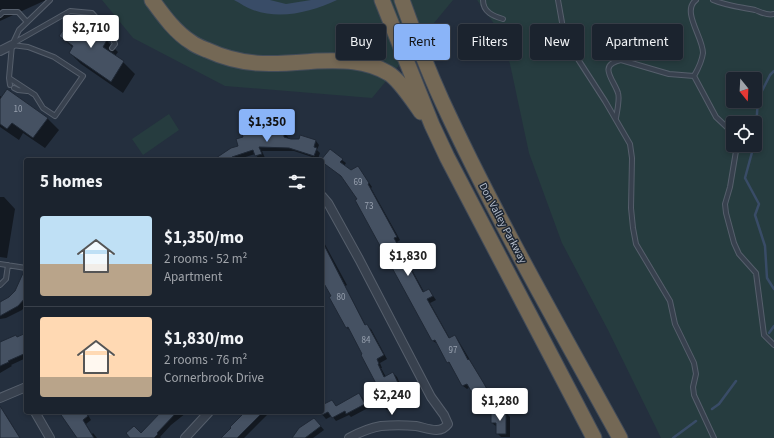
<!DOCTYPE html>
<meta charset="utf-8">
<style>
body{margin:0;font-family:"Source Sans 3",sans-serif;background:#242b36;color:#f1f3f6;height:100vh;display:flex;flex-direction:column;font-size:15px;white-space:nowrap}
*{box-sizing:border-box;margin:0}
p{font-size:13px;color:#a0a4aa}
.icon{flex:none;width:22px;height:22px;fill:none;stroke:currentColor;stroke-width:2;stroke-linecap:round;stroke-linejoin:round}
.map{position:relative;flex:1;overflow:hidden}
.details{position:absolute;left:24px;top:158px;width:300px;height:256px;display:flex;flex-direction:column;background:#1b232e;border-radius:4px;box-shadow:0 2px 6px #0003,0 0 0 1px #39404a}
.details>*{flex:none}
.guide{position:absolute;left:336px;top:24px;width:378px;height:36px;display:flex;gap:8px}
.needle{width:26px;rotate:162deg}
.controls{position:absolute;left:726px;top:72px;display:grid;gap:8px}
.controls a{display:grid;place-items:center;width:36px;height:36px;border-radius:4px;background:#1b232e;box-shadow:0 2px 6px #0003,0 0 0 1px #39404a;font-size:20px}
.price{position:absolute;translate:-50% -34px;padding:0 9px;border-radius:4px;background:#fff;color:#222;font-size:13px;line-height:26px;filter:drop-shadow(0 1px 2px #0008)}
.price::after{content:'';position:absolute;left:50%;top:24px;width:12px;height:9px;margin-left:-6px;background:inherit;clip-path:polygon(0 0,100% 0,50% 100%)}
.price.current{background:#8ab4f8;color:#111}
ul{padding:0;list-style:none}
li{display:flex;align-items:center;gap:12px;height:100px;padding:0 16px}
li+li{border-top:1px solid #39404a}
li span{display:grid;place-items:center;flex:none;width:112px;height:80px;border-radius:4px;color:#555}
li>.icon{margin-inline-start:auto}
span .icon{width:48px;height:48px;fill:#fffc;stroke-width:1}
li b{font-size:17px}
h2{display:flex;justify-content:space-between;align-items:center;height:48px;padding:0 16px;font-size:17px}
.chip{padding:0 14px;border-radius:4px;background:#1b232e;box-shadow:0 2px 6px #0003,0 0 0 1px #39404a;font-size:14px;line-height:36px}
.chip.current{background:#8ab4f8;color:#111}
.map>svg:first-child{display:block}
.green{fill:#263c3f;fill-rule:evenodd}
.water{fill:#394c67}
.shadow{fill:#0007}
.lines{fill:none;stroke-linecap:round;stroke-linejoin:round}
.stream{stroke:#394c67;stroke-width:2.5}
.building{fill:#455162;stroke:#1f2835}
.service-casing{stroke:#565f6c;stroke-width:6}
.minor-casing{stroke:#565f6c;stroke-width:10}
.motorway-casing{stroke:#434c59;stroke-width:17}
.service{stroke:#38414e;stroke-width:4}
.minor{stroke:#38414e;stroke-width:8}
.motorway{stroke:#746855;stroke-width:15}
.labels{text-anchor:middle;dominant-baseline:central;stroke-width:3;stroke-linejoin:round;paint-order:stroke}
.number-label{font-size:9px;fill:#98a1af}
.street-label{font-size:11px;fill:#b4bcc9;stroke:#1d2633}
</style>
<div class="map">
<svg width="774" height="438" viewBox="0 0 774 438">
<rect width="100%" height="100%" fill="#242f3e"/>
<path class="green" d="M102,0H453L372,98L225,86L133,38Z
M477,0H774V438H661L608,330L562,243L529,153L510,64L500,32ZM733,79H755V101H733ZM733,123H755V145H733Z
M169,114L179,130L143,155L132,139Z"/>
<path class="water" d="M234,0H270L286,4L311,0H337C311,12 281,20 253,10C247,8 240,3 234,0Z"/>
<path class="shadow" d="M0,0H46L0,21Z
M61,36L107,41L118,52L115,56L123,62L135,74L123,93L81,64L70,53L73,48Z
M7,90L48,119L59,130L45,148L23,133L19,140L0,127V96L2,97Z
M253,129L269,130L272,133H284L288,137V139L316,141L319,145L317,150L320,153L318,159L294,151H262L265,158L259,159L255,154L236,160H219L240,146L244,138Z
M342,160L346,163L344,166L351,172L358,167L372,187L371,188L400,240L397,242L424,292L429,290L436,300L430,303L450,339L454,336L458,340L486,387L495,398L485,404L483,399L479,401L470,387L467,389L463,386L438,344L433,341L357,201L358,200L343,178L326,164Z
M0,197H4L15,209L7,258L0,257Z
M26,232V255L23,252Z
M322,239L347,285L345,286L366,326L371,329L387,359L380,363L382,368H381L386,377L393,373L397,377L407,400L387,410L383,406L384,395L364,354L351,331L347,328L322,278Z
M26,278V305L22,310L6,318L0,319V302L9,298Z
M26,334V358L11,365L12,366L0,373V343Z
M359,395L363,398L368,408L351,417L349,415L336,421L332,416L326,419L320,412H322V406L332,401L337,407Z
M496,400L498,403L489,408L486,405Z
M2,411L6,415L20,438H0V412Z
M60,412H86L91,420L86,424L92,434L93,433L97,438H77Z
M163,412H184L186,413L171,425L160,437L161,438H132L141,434Z
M246,412H270L244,438H223Z
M492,413H506L510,417V437H501L497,433V427L492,423Z
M318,423L324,430L313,438H293Z"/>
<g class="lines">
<path class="stream" d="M755,143L758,99L770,75L774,71
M754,145L745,178L759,204L755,215L765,246L767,278L774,289
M769,333L774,326
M712,409L719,404L736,381
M673,438L696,421"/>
</g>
<path class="building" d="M73,16L107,40L103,47L124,61L111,82L69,53L73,46L59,36Z
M7,89L48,118L33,138L12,123L7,129L0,124V99Z
M251,126L252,128L269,129V132H284V137L291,139H299L300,135L316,140L314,147L317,148L314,156L289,148L259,147L262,154L255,156L253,150L232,157L234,160H213L231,148L238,146L236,139L243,137L241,130Z
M330,149L343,159L340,162L351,170L358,166L369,183L368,184L397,237L394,238L423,292L429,289L433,296L427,299L449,338L455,335L468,360L469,359L483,382L488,391L490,390L495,399L484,405L479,396L475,398L467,384L462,386L449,362L447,363L435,340L432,341L355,200L357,199L341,176L322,162L321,160Z
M322,241L365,325L367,324L384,355L377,359L379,364H378L384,377L393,372L404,396L383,407L378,397L382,395L361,355L362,354L348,327L346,328L329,297L331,296L322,280Z
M24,271H26V297L18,306L0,316V302L9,297L15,291Z
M26,333V353L8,361L9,362L0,366V342L16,335L17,337Z
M359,393L365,404L346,414L345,411L332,418L328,412L322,415V405L332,400L336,406Z
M0,406L20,438H0Z
M59,412H85L88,416L83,420L94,438H77Z
M161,412H177L157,433L158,434L154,438H130L126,433L134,426L141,433Z
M245,412H263L237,438H221L231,428L230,427Z
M491,412H506V434H496V423H491Z
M314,418L321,426L305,438H292L299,428Z"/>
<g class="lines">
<g class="service-casing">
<path id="service" d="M483,0C483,12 493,16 503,19
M558,0L563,28L574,53L605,101L630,144L632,158L631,208L633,228L636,244L670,301L675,324L694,363L696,374L693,387L694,395L714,438
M696,0C681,11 703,37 703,53C702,61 698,69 694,76L716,117L733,133
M713,0C727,6 741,7 755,10C761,12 767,16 774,14
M0,15L3,12H18L27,22
M12,44L70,11L92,13C100,22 111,32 115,44L112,48
M12,45L28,47L54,57L83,76L55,116L43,108L35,95L9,78L12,45L19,30L50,0
M9,78L10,85
M14,88L18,90L27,91
M616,118C617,112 620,98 618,93C614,80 597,65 621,60L669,74L694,76
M737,145L730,187L725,204L726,213L734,243L739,254L756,273L764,335L774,345
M0,264L26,268
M0,285L6,279L8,265"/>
</g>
<g class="minor-casing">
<path id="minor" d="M0,51L12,45
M322,196L328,203L359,259L431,397L444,415L448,424C440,435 427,428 416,426C405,425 392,425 381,426C369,428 360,432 349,438
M0,398L26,387
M35,412L50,438
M185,438L209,412"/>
</g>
<g class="motorway-casing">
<path id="motorway" d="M152,0C163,15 175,32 191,42C196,46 202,48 207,50C246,68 276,64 317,61C342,60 366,60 388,73C399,79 413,101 421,112
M382,0L432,125L447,157L594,438
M402,0C414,34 427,68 442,101C495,216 559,327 620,438"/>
</g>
<use href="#service" class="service"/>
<use href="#minor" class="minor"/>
<use href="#motorway" class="motorway"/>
</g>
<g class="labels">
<g class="number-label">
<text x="18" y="109">10</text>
<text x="358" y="182">69</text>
<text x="369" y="206">73</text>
<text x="341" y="297">80</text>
<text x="366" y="340">84</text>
<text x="453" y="350">97</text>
</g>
<g class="street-label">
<text transform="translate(503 223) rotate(62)">Don Valley Parkway</text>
</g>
</g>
</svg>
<div class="controls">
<a><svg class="needle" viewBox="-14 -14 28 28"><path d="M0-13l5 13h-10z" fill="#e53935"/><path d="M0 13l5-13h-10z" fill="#a0a4aa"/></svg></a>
<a><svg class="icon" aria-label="locate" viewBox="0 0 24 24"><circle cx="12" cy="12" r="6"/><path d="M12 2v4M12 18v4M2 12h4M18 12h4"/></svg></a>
</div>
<b class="price" style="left:91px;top:49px">$2,710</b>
<b class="price current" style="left:267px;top:143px">$1,350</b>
<b class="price" style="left:408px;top:277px">$1,830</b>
<b class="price" style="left:392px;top:416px">$2,240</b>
<b class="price" style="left:500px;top:422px">$1,280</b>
<div class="guide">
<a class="chip">Buy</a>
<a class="chip current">Rent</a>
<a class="chip">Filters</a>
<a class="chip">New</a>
<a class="chip">Apartment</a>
</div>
<section class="details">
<h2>5 homes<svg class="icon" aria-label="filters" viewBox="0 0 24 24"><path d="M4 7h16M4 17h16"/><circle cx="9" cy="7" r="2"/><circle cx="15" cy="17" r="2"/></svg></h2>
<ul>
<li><span style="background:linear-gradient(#bfe0f5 60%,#b9a48a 0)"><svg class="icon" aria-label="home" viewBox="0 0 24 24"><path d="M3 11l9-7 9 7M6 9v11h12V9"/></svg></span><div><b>$1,350/mo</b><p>2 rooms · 52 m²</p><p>Apartment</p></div></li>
<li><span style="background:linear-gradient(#ffd9b3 75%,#b9a48a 0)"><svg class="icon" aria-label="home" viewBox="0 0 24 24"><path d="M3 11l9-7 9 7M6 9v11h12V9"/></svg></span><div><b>$1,830/mo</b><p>2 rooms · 76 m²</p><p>Cornerbrook Drive</p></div></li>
</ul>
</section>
</div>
